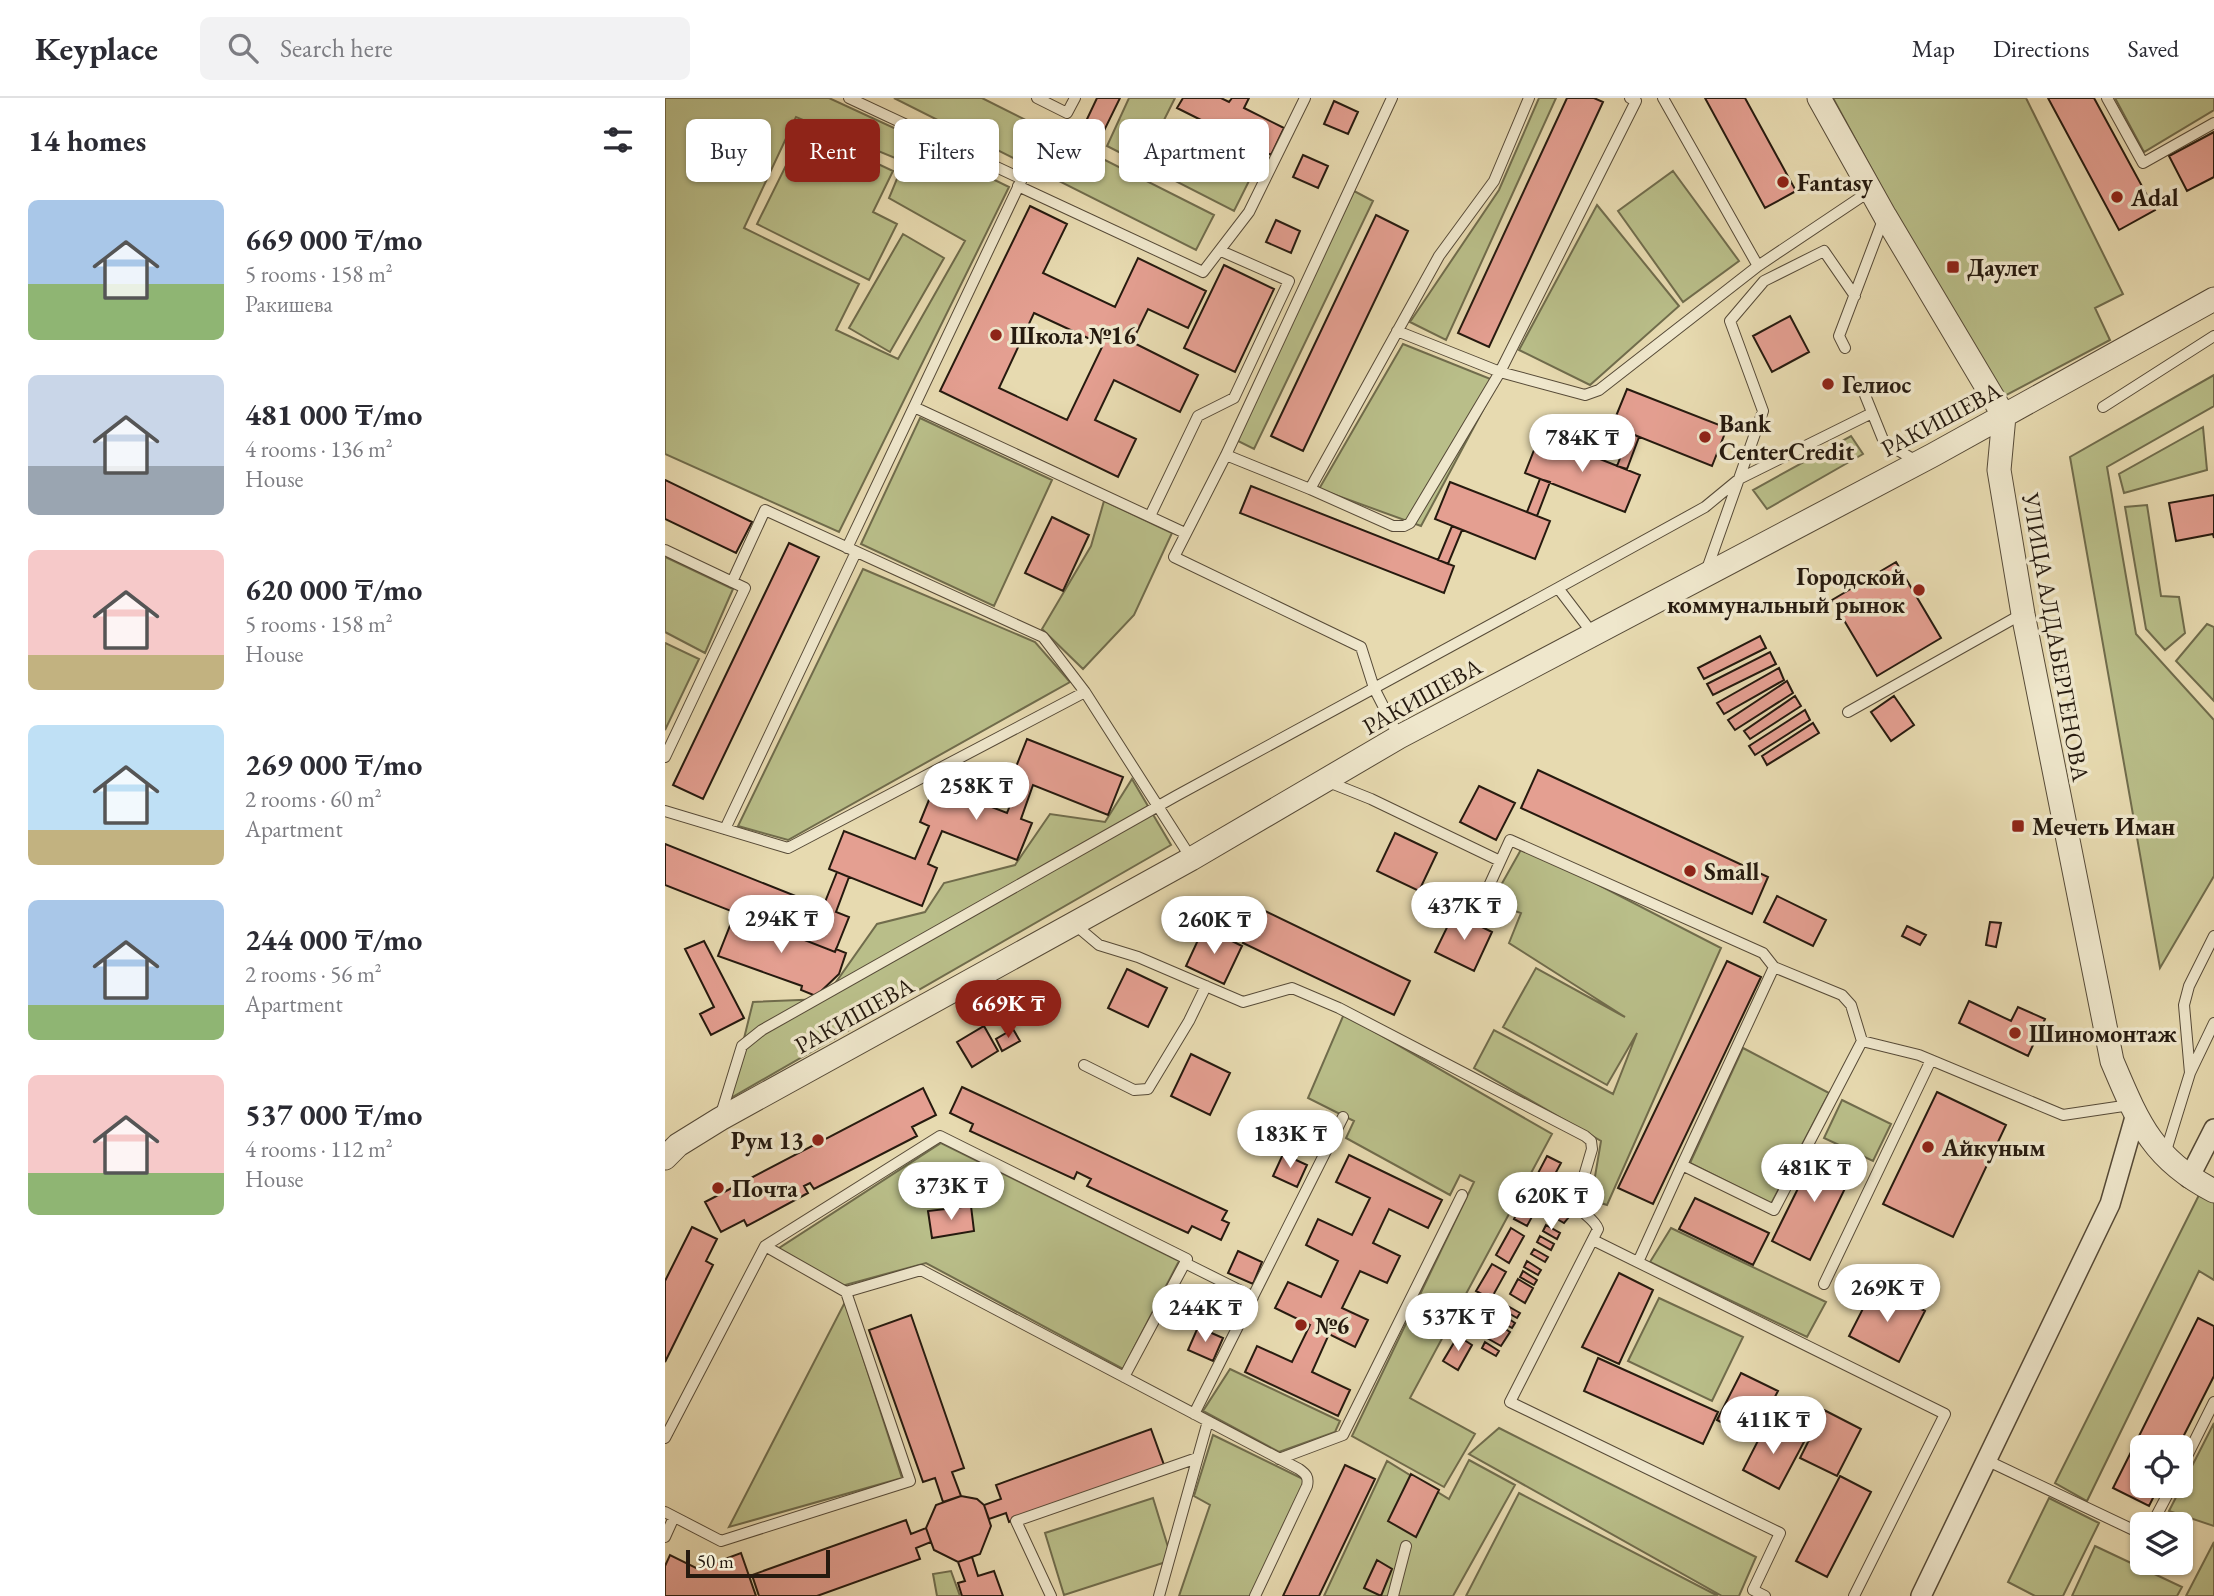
<!DOCTYPE html>
<meta charset="utf-8">
<style>
body{margin:0;font-family:"EB Garamond",serif;background:#f2f2f3;color:#2b2b33;height:100vh;display:flex;flex-direction:column;font-size:26px;white-space:nowrap}
*{box-sizing:border-box;margin:0}
p{font-size:23px;color:#7c7c81}
.icon{flex:none;width:38px;height:38px;fill:none;stroke:currentColor;stroke-width:2;stroke-linecap:round;stroke-linejoin:round}
.map{position:relative;flex:1;overflow:hidden}
.details{display:flex;flex-direction:column;background:#fff;width:665px}
.details>*{flex:none}
.top-card{position:absolute;left:21px;top:21px;width:665px;height:63px;display:flex;gap:14px}
.buttons{position:absolute;left:1465px;top:1337px;display:grid;gap:14px}
.buttons a{display:grid;place-items:center;width:63px;height:63px;border-radius:10px;background:#fff;box-shadow:0 2px 5px #0004;font-size:35px}
.scale{position:absolute;left:21px;bottom:18px;width:144px;box-sizing:border-box;padding-left:7px;border:4px solid #261a0f;border-top:0;font-size:19px;line-height:24px;white-space:nowrap;color:#261a0f;-webkit-text-stroke:5px #efe7cc;paint-order:stroke}
.price{position:absolute;translate:-50% -60px;padding:0 16px;border-radius:24px;background:#fff;color:#222;font-size:23px;line-height:46px;filter:drop-shadow(0 2px 4px #0008)}
.price::after{content:'';position:absolute;left:50%;top:42px;width:21px;height:16px;margin-left:-10px;background:inherit;clip-path:polygon(0 0,100% 0,50% 100%)}
.price.current{background:#8f2418;color:#fff}
ul{padding:0;list-style:none}
li{display:flex;align-items:center;gap:21px;height:175px;padding:0 28px}
li span{display:grid;place-items:center;flex:none;width:196px;height:140px;border-radius:10px;color:#555}
li>.icon{margin-inline-start:auto}
span .icon{width:84px;height:84px;fill:#fffc;stroke-width:1}
li b{font-size:30px}
h2{display:flex;justify-content:space-between;align-items:center;height:84px;padding:0 28px;font-size:30px}
.tag{padding:0 24px;border-radius:10px;background:#fff;box-shadow:0 2px 5px #0004;font-size:24px;line-height:63px}
.tag.current{background:#8f2418;color:#fff}
header{display:flex;align-items:center;gap:42px;box-sizing:border-box;height:98px;padding:0 35px;background:#fff;border-bottom:2px solid #e1e1e2}
header strong{font-size:33px}
nav{display:flex;gap:38px;margin-inline-start:auto;font-size:24px}
.search{width:490px;height:63px;background:#f2f2f3;display:flex;align-items:center;gap:18px;box-sizing:border-box;padding:0 24px;border-radius:10px;color:#7c7c81;font-size:26px}
main{display:flex;flex:1;min-height:0}
.map>svg:first-child{display:block}
.green{fill:#b9be89;stroke:#706c4c;stroke-width:2}
.building{fill:#e49f91;stroke:#261a0f;stroke-width:2;fill-rule:evenodd}
.lines{fill:none;stroke-linecap:round;stroke-linejoin:round}
.service-casing{stroke:#564a37;stroke-width:12}
.minor-casing{stroke:#564a37;stroke-width:22}
.tertiary-casing{stroke:#564a37;stroke-width:25}
.service{stroke:#efe7cc;stroke-width:10}
.minor{stroke:#efe7cc;stroke-width:19}
.tertiary{stroke:#efe7cc;stroke-width:23}
.poi-dot{fill:#8f2418;stroke:#efe7cc;stroke-width:2.5}
.labels{text-anchor:middle;dominant-baseline:central;stroke-width:7;stroke-linejoin:round;paint-order:stroke}
.poi-label{font-size:24px;font-weight:bold;fill:#261a0f;stroke:#efe7cc;text-anchor:start}
.street-label{font-size:24px;fill:#261a0f;stroke:#efe7cc}
</style>
<header>
<strong>Keyplace</strong>
<div class="search"><svg class="icon" aria-label="search" viewBox="0 0 24 24"><circle cx="10" cy="10" r="6"/><path d="M15 15l6 6"/></svg>Search here</div>
<nav><a>Map</a><a>Directions</a><a>Saved</a></nav>
</header>
<main>
<section class="details">
<h2>14 homes<svg class="icon" aria-label="filters" viewBox="0 0 24 24"><path d="M4 7h16M4 17h16"/><circle cx="9" cy="7" r="2"/><circle cx="15" cy="17" r="2"/></svg></h2>
<ul>
<li><span style="background:linear-gradient(#a9c7e8 60%,#8fb573 0)"><svg class="icon" aria-label="home" viewBox="0 0 24 24"><path d="M3 11l9-7 9 7M6 9v11h12V9"/></svg></span><div><b>669 000 ₸/mo</b><p>5 rooms · 158 m²</p><p>Ракишева</p></div></li>
<li><span style="background:linear-gradient(#c9d6e8 65%,#9aa5b1 0)"><svg class="icon" aria-label="home" viewBox="0 0 24 24"><path d="M3 11l9-7 9 7M6 9v11h12V9"/></svg></span><div><b>481 000 ₸/mo</b><p>4 rooms · 136 m²</p><p>House</p></div></li>
<li><span style="background:linear-gradient(#f6c9c9 75%,#c2b280 0)"><svg class="icon" aria-label="home" viewBox="0 0 24 24"><path d="M3 11l9-7 9 7M6 9v11h12V9"/></svg></span><div><b>620 000 ₸/mo</b><p>5 rooms · 158 m²</p><p>House</p></div></li>
<li><span style="background:linear-gradient(#bfe0f5 75%,#c2b280 0)"><svg class="icon" aria-label="home" viewBox="0 0 24 24"><path d="M3 11l9-7 9 7M6 9v11h12V9"/></svg></span><div><b>269 000 ₸/mo</b><p>2 rooms · 60 m²</p><p>Apartment</p></div></li>
<li><span style="background:linear-gradient(#a9c7e8 75%,#8fb573 0)"><svg class="icon" aria-label="home" viewBox="0 0 24 24"><path d="M3 11l9-7 9 7M6 9v11h12V9"/></svg></span><div><b>244 000 ₸/mo</b><p>2 rooms · 56 m²</p><p>Apartment</p></div></li>
<li><span style="background:linear-gradient(#f6c9c9 70%,#8fb573 0)"><svg class="icon" aria-label="home" viewBox="0 0 24 24"><path d="M3 11l9-7 9 7M6 9v11h12V9"/></svg></span><div><b>537 000 ₸/mo</b><p>4 rooms · 112 m²</p><p>House</p></div></li>
</ul>
</section>
<div class="map">
<svg width="1549" height="1498" viewBox="0 0 1549 1498">
<rect width="100%" height="100%" fill="#e7dab0"/>
<filter id="stains"><feTurbulence type="fractalNoise" baseFrequency=".00286" numOctaves="4"/><feColorMatrix values="0 0 0 0 .2 0 0 0 0 .09 0 0 0 0 .02 0 0 0 .5 -.17"/></filter>
<radialGradient id="worn" r=".72"><stop offset=".6" stop-color="#630" stop-opacity="0"/><stop offset="1" stop-color="#630" stop-opacity=".3"/></radialGradient>
<path class="green" d="M0,0H164L240,35L230,60L131,19L79,130L194,186L171,232L233,261L300,143L224,100L248,42L344,89L174,434L0,356Z
M229,0H317L549,117L531,152Z
M464,0H510L498,24L590,71L569,113L442,48Z
M874,0H891L781,242L745,224L834,92Z
M1168,0H1361L1458,196L1430,210L1445,242L1332,302Z
M1450,0H1549V12L1479,54Z
M139,31L228,73L208,114L232,126L204,182L92,126Z
M1008,73L1074,163L1018,204L953,113Z
M689,93L708,103L589,351L571,342Z
M932,107L1014,208L925,287L854,252Z
M238,136L279,160L225,254L184,230Z
M738,246L833,284L756,428L654,391Z
M1549,277V308L1442,369L1471,536L1549,622V778L1495,870L1405,359Z
M255,320L387,382L329,508L196,446Z
M1538,329L1542,372L1459,395L1454,376Z
M1186,338L1198,356L1102,411L1088,392Z
M439,403L507,435L469,517L418,571L377,531L426,448Z
M1482,407L1496,498L1514,499L1520,535L1500,552L1481,531L1460,409Z
M0,459L68,491L40,555L0,534Z
M198,471L370,544L405,584L123,742L73,728Z
M1542,526L1549,529V603L1511,563Z
M0,545L34,561L0,632Z
M467,681L506,747L64,1001L88,904L159,901L212,826L260,814L279,785L350,767L385,716L440,724Z
M858,748L1056,850L942,1107L926,1102L936,1043L809,970L829,932L948,996L972,935L942,987L838,929L871,870L960,919L844,845L856,815L826,805Z
M679,916L887,1036L745,1300L810,1336L779,1389L687,1338L809,1084L795,1077L785,1097L681,1040L689,1023L643,1000Z
M1078,950L1164,995L1106,1106L1025,1065Z
M1177,1002L1226,1026L1208,1063L1159,1040Z
M276,1045L514,1163L458,1271L261,1165L173,1189L108,1154Z
M1535,1095L1549,1102V1182L1534,1173L1422,1403L1390,1385Z
M1006,1130L1161,1204L1142,1239L985,1164Z
M994,1200L1078,1239L1047,1303L963,1263Z
M180,1204L237,1380L64,1429Z
M565,1271L675,1323L670,1334L614,1354L538,1313Z
M1549,1325V1428L1504,1413Z
M834,1330L1091,1459L1074,1498H1057L804,1356Z
M548,1337L640,1382L586,1498H514L545,1407L529,1398Z
M804,1362L850,1387L788,1498H659L722,1363L784,1401Z
M854,1395L1053,1498H801Z
M488,1400L507,1462L399,1497L380,1435Z
M1384,1400L1434,1425L1398,1498H1370L1343,1484Z
M1549,1444V1498H1521Z
M1430,1448L1517,1489L1512,1498H1407Z
M286,1473L295,1498H272L268,1476Z"/>
<path class="building" d="M432,0H455L432,47L414,38Z
M518,0H556L564,4L567,0H584L579,10L619,30L606,57L512,10Z
M902,0H929L938,4L824,249L793,235Z
M1040,0H1080L1131,93L1100,110Z
M1383,0H1429L1490,112L1454,132Z
M669,3L693,14L683,36L659,26Z
M1549,34V79L1522,93L1504,58Z
M638,57L663,68L653,90L628,79Z
M365,108L402,126L378,175L450,209L473,160L541,193L523,230L483,211L467,244L533,277L515,314L449,282L430,322L471,341L453,379L275,293ZM369,215L438,247L402,322L334,290Z
M711,117L743,133L638,353L606,338Z
M611,122L635,133L626,155L601,144Z
M559,167L609,191L570,274L519,250Z
M1125,218L1144,254L1107,274L1088,238Z
M962,291L1062,330L1047,368L947,328Z
M965,335L974,339L962,371L952,368Z
M875,337L975,377L960,414L860,375Z
M875,381L885,384L872,418L862,414Z
M0,382L87,424L71,455L0,421Z
M785,384L885,423L870,461L770,421Z
M586,388L789,468L779,495L575,415Z
M1549,397V440L1548,436L1511,443L1504,405Z
M387,419L424,437L398,493L360,475Z
M787,428L797,432L783,466L773,462Z
M124,445L154,459L38,701L8,687Z
M1231,464L1276,540L1212,578L1167,502Z
M1095,538L1101,550L1039,581L1033,570Z
M1105,554L1111,566L1048,597L1042,586Z
M1114,570L1119,582L1059,616L1052,605Z
M1122,583L1128,595L1070,632L1063,622Z
M1130,598L1136,608L1085,641L1079,633Z
M1229,598L1249,627L1226,643L1206,614Z
M1140,612L1145,622L1090,657L1084,648Z
M1148,625L1154,635L1102,667L1097,658Z
M362,641L458,679L443,717L368,687L356,721L367,725L352,762L277,733L263,766L272,770L257,808L164,771L179,733L250,761L264,728L255,724L270,687L342,715L355,682L347,679Z
M873,672L1103,779L1087,816L856,710Z
M814,688L850,705L831,742L795,724Z
M730,735L772,755L754,793L712,773Z
M0,746L158,809L172,774L184,779L171,814L184,819L170,854L0,787Z
M1112,798L1161,822L1148,848L1099,824Z
M594,810L745,883L729,917L578,845Z
M70,815L170,854L171,851L181,855L174,876L151,898L136,892L137,888L53,858Z
M789,815L827,834L809,873L770,854Z
M1325,824L1336,825L1331,849L1321,847Z
M1242,828L1261,837L1255,847L1237,838Z
M539,829L577,848L559,886L521,868Z
M39,843L79,920L46,937L35,916L49,909L20,851Z
M1062,863L1096,879L988,1106L953,1090Z
M462,871L502,890L483,929L443,910Z
M1304,903L1346,923L1353,909L1380,921L1363,958L1294,925Z
M319,928L333,953L307,969L292,944Z
M348,931L355,943L337,953L331,941Z
M526,956L565,975L545,1017L506,998Z
M297,989L562,1113L557,1122L564,1125L556,1142L527,1128L523,1135L422,1088L426,1081L412,1074L409,1081L305,1033L308,1026L285,1015Z
M258,990L271,1017L247,1029L252,1038L149,1091L145,1085L139,1088L143,1095L82,1128L79,1122L56,1134L40,1104Z
M1272,994L1341,1027L1288,1139L1218,1106Z
M1153,1050L1191,1068L1145,1162L1107,1143Z
M618,1056L642,1067L632,1089L608,1078Z
M684,1057L777,1102L763,1130L724,1111L708,1145L735,1158L722,1185L695,1173L677,1210L703,1222L690,1249L664,1236L647,1274L685,1292L673,1318L580,1274L592,1248L627,1264L645,1227L610,1210L623,1184L656,1199L673,1163L641,1147L653,1121L687,1137L705,1100L671,1084Z
M882,1058L896,1065L862,1128L849,1121Z
M1030,1100L1104,1135L1088,1167L1014,1131Z
M306,1108L309,1133L267,1140L263,1113Z
M888,1112L903,1120L899,1125L885,1117Z
M881,1127L895,1135L892,1141L878,1133Z
M27,1129L52,1141L41,1163L48,1167L0,1264V1183Z
M846,1130L859,1138L844,1165L831,1157Z
M875,1138L889,1146L886,1152L872,1144Z
M869,1151L883,1159L880,1164L866,1156Z
M573,1153L597,1164L588,1186L563,1175Z
M862,1163L876,1172L873,1177L859,1169Z
M827,1166L841,1174L826,1201L811,1193Z
M858,1173L872,1182L869,1187L855,1179Z
M954,1175L988,1192L954,1266L917,1249Z
M853,1181L868,1190L860,1205L845,1196Z
M1210,1187L1260,1213L1234,1264L1184,1238Z
M810,1200L825,1209L808,1237L794,1228Z
M841,1207L855,1215L852,1220L838,1212Z
M836,1216L850,1225L847,1230L833,1222Z
M246,1217L299,1370L287,1374L296,1398L278,1404L270,1380L258,1384L204,1232Z
M1533,1220L1549,1228V1278L1513,1349H1477V1388H1494L1484,1408L1448,1390Z
M831,1225L845,1234L836,1248L822,1240Z
M533,1229L558,1240L548,1263L523,1252Z
M793,1238L807,1247L793,1272L778,1263Z
M820,1244L834,1253L831,1258L817,1250Z
M933,1260L1053,1314L1038,1346L919,1293Z
M1076,1275L1113,1293L1088,1341L1052,1322Z
M1159,1312L1196,1331L1172,1378L1135,1360Z
M1102,1325L1139,1344L1114,1391L1078,1372Z
M486,1331L499,1367L344,1424L341,1415L324,1421L319,1407L336,1401L331,1387Z
M680,1367L710,1381L654,1498H618Z
M746,1376L774,1392L751,1439L723,1423Z
M1175,1378L1206,1394L1162,1479L1131,1463Z
M296,1398L312,1401L319,1407L326,1428L315,1456L293,1464L269,1452L261,1430L271,1407Z
M241,1422L246,1436L261,1430L266,1444L251,1450L255,1461L152,1498H94L87,1477Z
M76,1455L91,1498H0V1468L5,1457L33,1471Z
M307,1459L313,1478L329,1473L338,1498H297L293,1485L300,1483L293,1464Z
M712,1462L727,1471L716,1498L699,1490Z"/>
<g class="lines">
<g class="service-casing">
<path id="service" d="M372,0L402,15L410,0
M727,0L561,357L509,459L696,549L709,590L734,639
M998,0L1093,168
M1442,0L1478,65L1549,25
M353,88L538,174L584,114L640,0
M732,233L835,274L971,3L965,0
M1180,250L1174,238L1218,122
M1200,297L1219,344L1253,364
M249,309L520,435
M1438,309L1549,238
M561,357L645,391L774,158L829,83L864,0
M645,391L728,428H739L745,425L835,274L920,297L934,292L1093,168L1205,93
M485,418L533,318L569,300L624,183L556,153
M182,450L357,81L184,0
M0,452L80,490L0,659
M1042,471L1098,313L1065,223L1099,183L1159,153L1190,198
M67,484L100,412L378,539L420,594
M928,536L893,490L1040,409L1074,381L1207,315
M1183,614L1357,516
M661,683L706,701L835,763
M0,713L123,750L420,594L526,760
M60,731L191,454
M818,801L845,742L1098,855L1109,869L1177,897L1186,907L1197,943L1109,1112L1017,1067L1109,869
M409,826L434,847L473,859L578,904L627,890L674,910L920,1038L926,1043L927,1051L911,1105C916,1116 929,1120 933,1131L845,1304L1115,1435L1088,1492L1100,1498
M1197,943L1254,957L1398,1017L1465,1007
M419,967L469,992L483,991L524,923L541,888
M1525,975L1519,907L1524,888L1549,838
M56,1016L77,948L97,932L511,698L893,490
M1500,1056L1525,975L1549,925
M928,1142L1280,1316L1189,1498
M100,1148L275,1038L522,1161L459,1279
M973,1164L1017,1067
M520,1165L588,1199
M1159,1186L1266,962
M181,1194L256,1172L634,1371C641,1376 644,1379 642,1388L590,1498
M529,1316L678,1019
M0,1340L100,1148L181,1194L245,1383L56,1443L0,1414
M614,1361L678,1337L797,1097
M1321,1362L1477,1436
M1516,1370L1549,1304
M1487,1426L1507,1388
M0,1439L9,1419
M386,1498L351,1423L532,1360
M494,1498L543,1323
M728,1498L741,1448"/>
</g>
<g class="minor-casing">
<path id="minor" d="M1524,1080L1549,1031
M1256,1498L1445,1106L1470,1019"/>
</g>
<g class="tertiary-casing">
<path id="tertiary" d="M1154,0L1220,118L1339,318L1334,372L1358,516L1447,963C1473,1024 1487,1061 1549,1093
M0,1060L13,1047L55,1021L526,761L734,639L1268,357L1549,201"/>
</g>
<use href="#service" class="service"/>
<use href="#minor" class="minor"/>
<use href="#tertiary" class="tertiary"/>
</g>
<g class="poi-dot">
<circle cx="1118" cy="84" r="7"/>
<circle cx="1452" cy="99" r="7"/>
<rect x="1281" y="162" width="14" height="14" rx="3.5"/>
<circle cx="331" cy="237" r="7"/>
<circle cx="1163" cy="286" r="7"/>
<circle cx="1040" cy="339" r="7"/>
<circle cx="1254" cy="492" r="7"/>
<rect x="1346" y="721" width="14" height="14" rx="3.5"/>
<circle cx="1025" cy="773" r="7"/>
<circle cx="1350" cy="935" r="7"/>
<circle cx="153" cy="1042" r="7"/>
<circle cx="1263" cy="1049" r="7"/>
<circle cx="53" cy="1090" r="7"/>
<circle cx="636" cy="1227" r="7"/>
</g>
<g class="labels">
<g class="poi-label">
<text x="1132" y="84">Fantasy</text>
<text x="1466" y="99">Adal</text>
<text x="1302" y="169">Даулет</text>
<text x="345" y="237">Школа №16</text>
<text x="1177" y="286">Гелиос</text>
<text x="1054" y="325">Bank<tspan x="1054" dy="28">CenterCredit</tspan></text>
<text x="1240" y="478" text-anchor="end">Городской<tspan x="1240" dy="28">коммунальный рынок</tspan></text>
<text x="1367" y="728">Мечеть Иман</text>
<text x="1039" y="773">Small</text>
<text x="1364" y="935">Шиномонтаж</text>
<text x="139" y="1042" text-anchor="end">Рум 13</text>
<text x="1277" y="1049">Айкуным</text>
<text x="67" y="1090">Почта</text>
<text x="650" y="1227">№6</text>
</g>
<g class="street-label">
<text transform="translate(1276 321) rotate(-28)">РАКИШЕВА</text>
<text transform="translate(1391 539) rotate(80)">УЛИЦА АЛДАБЕРГЕНОВА</text>
<text transform="translate(757 598) rotate(-29)">РАКИШЕВА</text>
<text transform="translate(189 917) rotate(-29)">РАКИШЕВА</text>
</g>
</g>
<rect width="100%" height="100%" filter="url(#stains)"/>
<rect width="100%" height="100%" fill="url(#worn)"/>
</svg>
<div class="buttons">
<a><svg class="icon" aria-label="locate" viewBox="0 0 24 24"><circle cx="12" cy="12" r="6"/><path d="M12 2v4M12 18v4M2 12h4M18 12h4"/></svg></a>
<a><svg class="icon" aria-label="layers" viewBox="0 0 24 24"><path d="M12 4l9 5-9 5-9-5zM3 14l9 5 9-5"/></svg></a>
</div>
<div class="scale">50 m</div>
<b class="price" style="left:917px;top:376px">784K ₸</b>
<b class="price" style="left:311px;top:724px">258K ₸</b>
<b class="price" style="left:799px;top:844px">437K ₸</b>
<b class="price" style="left:116px;top:857px">294K ₸</b>
<b class="price" style="left:549px;top:858px">260K ₸</b>
<b class="price current" style="left:343px;top:942px">669K ₸</b>
<b class="price" style="left:625px;top:1072px">183K ₸</b>
<b class="price" style="left:1149px;top:1106px">481K ₸</b>
<b class="price" style="left:286px;top:1124px">373K ₸</b>
<b class="price" style="left:886px;top:1134px">620K ₸</b>
<b class="price" style="left:1222px;top:1226px">269K ₸</b>
<b class="price" style="left:540px;top:1246px">244K ₸</b>
<b class="price" style="left:793px;top:1255px">537K ₸</b>
<b class="price" style="left:1108px;top:1358px">411K ₸</b>
<div class="top-card">
<a class="tag">Buy</a>
<a class="tag current">Rent</a>
<a class="tag">Filters</a>
<a class="tag">New</a>
<a class="tag">Apartment</a>
</div>
</div>
</main>
